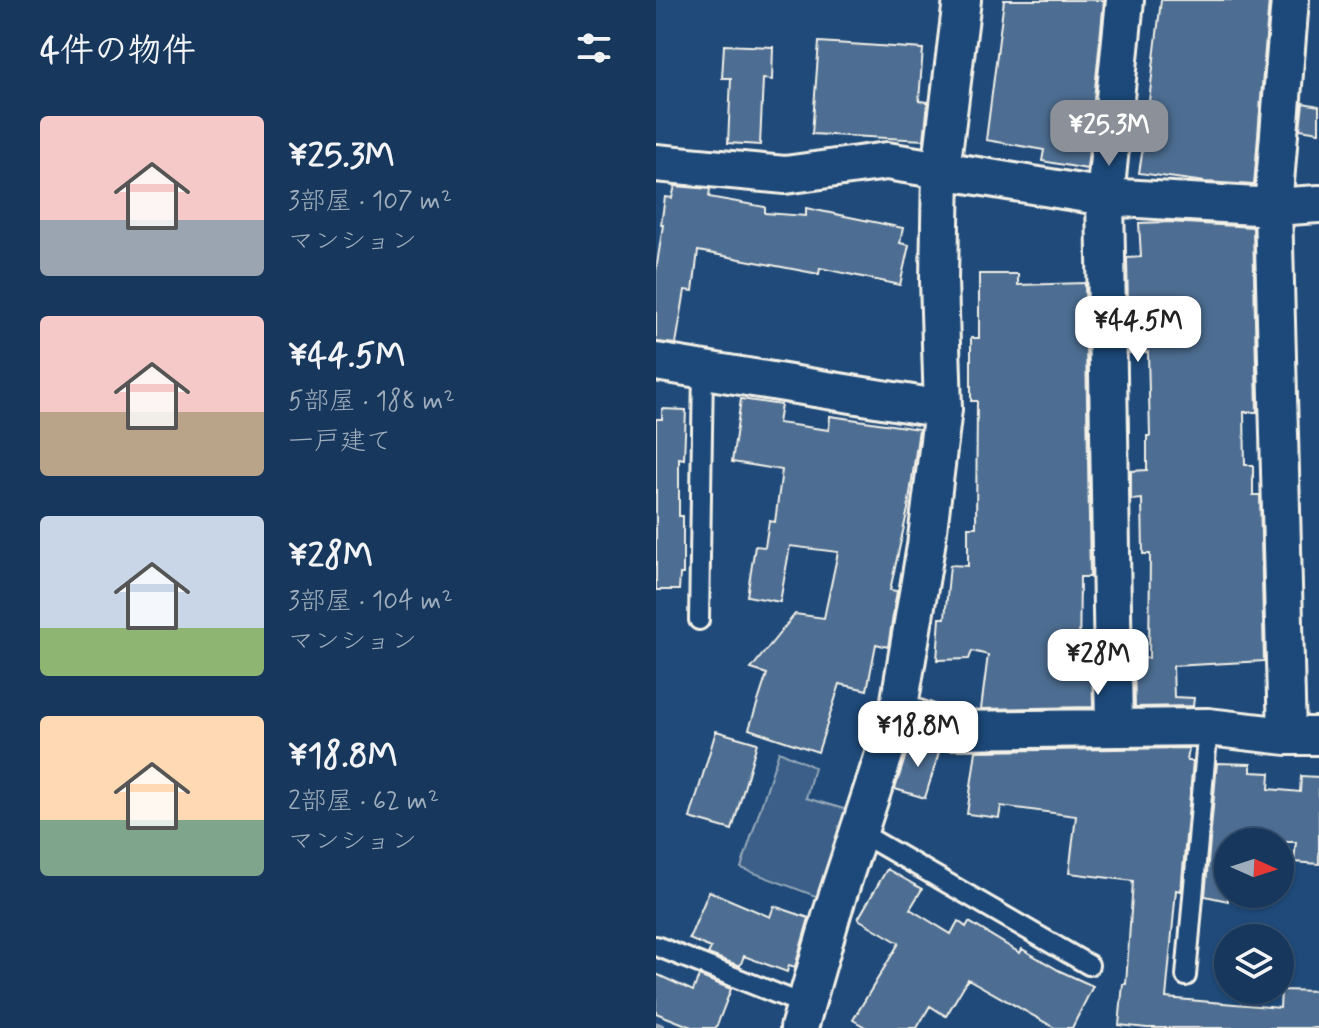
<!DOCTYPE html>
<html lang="ja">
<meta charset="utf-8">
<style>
body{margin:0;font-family:Mynerve,"Klee One",sans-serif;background:#244365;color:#f1f3f6;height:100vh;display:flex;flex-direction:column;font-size:30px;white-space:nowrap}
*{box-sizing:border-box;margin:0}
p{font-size:26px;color:#9eacbb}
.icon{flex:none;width:44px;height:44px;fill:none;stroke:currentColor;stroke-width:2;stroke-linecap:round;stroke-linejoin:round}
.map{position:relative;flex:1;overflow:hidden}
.details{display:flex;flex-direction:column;background:#17385c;width:656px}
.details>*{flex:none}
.needle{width:52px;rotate:93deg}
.controls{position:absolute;left:558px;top:828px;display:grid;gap:16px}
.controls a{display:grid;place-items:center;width:80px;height:80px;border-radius:50%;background:#17385c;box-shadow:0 2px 6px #0004,0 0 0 2px #365272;font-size:40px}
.price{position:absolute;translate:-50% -68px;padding:0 18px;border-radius:16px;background:#fff;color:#222;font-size:26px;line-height:52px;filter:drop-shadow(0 2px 4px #0008)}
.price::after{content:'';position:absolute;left:50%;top:48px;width:24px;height:18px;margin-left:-12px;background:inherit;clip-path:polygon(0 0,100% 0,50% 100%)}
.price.active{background:#8c9099;color:#fff}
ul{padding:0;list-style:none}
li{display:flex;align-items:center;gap:24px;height:200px;padding:0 40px}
li span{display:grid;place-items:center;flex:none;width:224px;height:160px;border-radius:8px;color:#555}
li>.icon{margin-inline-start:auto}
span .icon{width:96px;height:96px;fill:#fffc;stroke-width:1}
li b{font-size:34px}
h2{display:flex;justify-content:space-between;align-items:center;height:96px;padding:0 40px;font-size:34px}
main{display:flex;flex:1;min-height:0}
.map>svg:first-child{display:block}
.green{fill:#3a5f88;stroke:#97a8b8;stroke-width:2}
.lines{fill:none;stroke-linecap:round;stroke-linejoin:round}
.stream{stroke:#9cacbb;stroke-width:9}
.building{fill:#4d6e92;stroke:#f4f1e8;stroke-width:2}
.lane-casing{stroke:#f4f1e8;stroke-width:24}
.street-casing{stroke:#f4f1e8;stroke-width:42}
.lane{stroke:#1f4a7a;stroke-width:18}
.street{stroke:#1f4a7a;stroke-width:36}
</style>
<main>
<section class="details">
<h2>4件の物件<svg class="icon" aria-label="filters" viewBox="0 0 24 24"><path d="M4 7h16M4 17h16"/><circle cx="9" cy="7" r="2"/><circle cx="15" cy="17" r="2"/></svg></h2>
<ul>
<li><span style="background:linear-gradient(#f6c9c9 65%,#9aa5b1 0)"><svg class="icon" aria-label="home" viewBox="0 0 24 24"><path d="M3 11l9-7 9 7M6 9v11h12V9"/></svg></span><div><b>¥25.3M</b><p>3部屋 · 107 m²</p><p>マンション</p></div></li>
<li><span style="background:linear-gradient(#f6c9c9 60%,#b9a48a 0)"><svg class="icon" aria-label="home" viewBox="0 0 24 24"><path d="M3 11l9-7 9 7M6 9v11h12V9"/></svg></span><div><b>¥44.5M</b><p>5部屋 · 188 m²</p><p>一戸建て</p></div></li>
<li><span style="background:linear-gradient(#c9d6e8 70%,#8fb573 0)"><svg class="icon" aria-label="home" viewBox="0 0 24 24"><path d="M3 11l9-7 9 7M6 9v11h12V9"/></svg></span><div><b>¥28M</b><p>3部屋 · 104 m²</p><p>マンション</p></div></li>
<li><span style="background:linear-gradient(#ffd9b3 65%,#7fa58c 0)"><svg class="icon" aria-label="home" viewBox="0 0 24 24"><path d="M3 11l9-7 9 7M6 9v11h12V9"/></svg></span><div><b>¥18.8M</b><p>2部屋 · 62 m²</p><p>マンション</p></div></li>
</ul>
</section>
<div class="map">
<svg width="663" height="1028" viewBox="0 0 663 1028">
<rect width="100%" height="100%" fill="#1f4a7a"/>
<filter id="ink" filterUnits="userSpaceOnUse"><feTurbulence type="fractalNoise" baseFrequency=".0125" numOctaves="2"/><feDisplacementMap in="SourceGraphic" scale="16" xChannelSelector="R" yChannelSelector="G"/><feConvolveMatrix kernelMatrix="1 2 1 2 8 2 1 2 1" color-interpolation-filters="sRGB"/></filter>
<g filter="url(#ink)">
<path class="green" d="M123,751L158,767L150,798L195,811L170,900L85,868Z"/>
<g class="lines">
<path class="stream" d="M0,1026L5,1028"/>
</g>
<path class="building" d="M348,0H448L431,169L386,161L388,150L330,140Z
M505,0H613L598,185L549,182L483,173L488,141L476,140L478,116L491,118Z
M163,42L267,49L263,101L272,102L268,140L156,134Z
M68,45L117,47L116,80L107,79L104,145L72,143L75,78H66Z
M647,103L663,106V132L644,129Z
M19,186L54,189L53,197L109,207V213L150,216V208L247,228L244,243L253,245L244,285L164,268L163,274L42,251L37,291L29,290L20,344L0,342V271L7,225H5L9,197L16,198Z
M512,222L597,227L601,412H588L589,465H597V495H604L608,661L517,666L518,697L538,698L537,706L479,707L478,659L493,658L494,554H487L486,499L475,500V471L491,470V436H494L492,352L473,353L471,258L485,257L483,223Z
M323,274H362V285L429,283L434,577H424L423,661L436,662L437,707L325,709L332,655L316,651L313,659L281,660L284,618H289L294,565L312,566V527H320L321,401H315V338H323Z
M85,399L125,405L122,423L173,430L174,416L263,429L252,509L234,590L241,591L232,647L220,644L211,690L184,684L162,752L93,729L111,674L95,669L139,614L168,618L182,552L134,546L124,602L91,596L99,546L109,547L113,521L119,522L126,470L76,462Z
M6,409L30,410L28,459L23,458V516H27V574H24L23,590H0V419H6Z
M60,731L101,743L76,830L34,818Z
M255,739L284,749L269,798L239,789Z
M533,748L531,761H537L525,891L520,890L510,998L624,1008L625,990L663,991V1028H491L463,1025L467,984H470L477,881L413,873L420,816L345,806L343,818L311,814L320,751Z
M561,763L595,764V772L614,773L613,789L644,792L645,776L663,777V864L638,862L640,842H572V901L549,896Z
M231,869L266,889L254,909L295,934L302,921L310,927L313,922L364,953L366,949L404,971L437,986L416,1028H399L312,979L290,1016L274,1006L261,1028H211L197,1020L243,943L202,919Z
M53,891L114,917L118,906L153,918L139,967L133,965L131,972L88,956L84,966L52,954L55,948L33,939Z
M0,974L37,991L43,976L75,989L60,1028H38L0,1013Z"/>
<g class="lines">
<g class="lane-casing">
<path id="lane" d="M43,620L47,370
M203,832L433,965
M0,946L149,1005
M530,976L552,727"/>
</g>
<g class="street-casing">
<path id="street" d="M0,163L129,175L231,161L449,197L617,207L663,204
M0,362L287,409
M242,712L293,730L552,727L631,736H663
M458,727L449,197L469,0
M631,736L617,207L634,0
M143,1028L177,910L242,712L270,546L287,409L283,280L285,170L306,0"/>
</g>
<use href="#lane" class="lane"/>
<use href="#street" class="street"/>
</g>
</g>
</svg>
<div class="controls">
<a><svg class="needle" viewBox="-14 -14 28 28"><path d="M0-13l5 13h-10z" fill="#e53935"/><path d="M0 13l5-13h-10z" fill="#9eacbb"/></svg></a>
<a><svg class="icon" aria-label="layers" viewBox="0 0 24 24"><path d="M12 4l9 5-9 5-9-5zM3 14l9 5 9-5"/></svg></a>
</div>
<b class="price active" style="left:453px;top:168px">¥25.3M</b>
<b class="price" style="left:482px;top:364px">¥44.5M</b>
<b class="price" style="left:442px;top:697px">¥28M</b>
<b class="price" style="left:262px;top:769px">¥18.8M</b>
</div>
</main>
